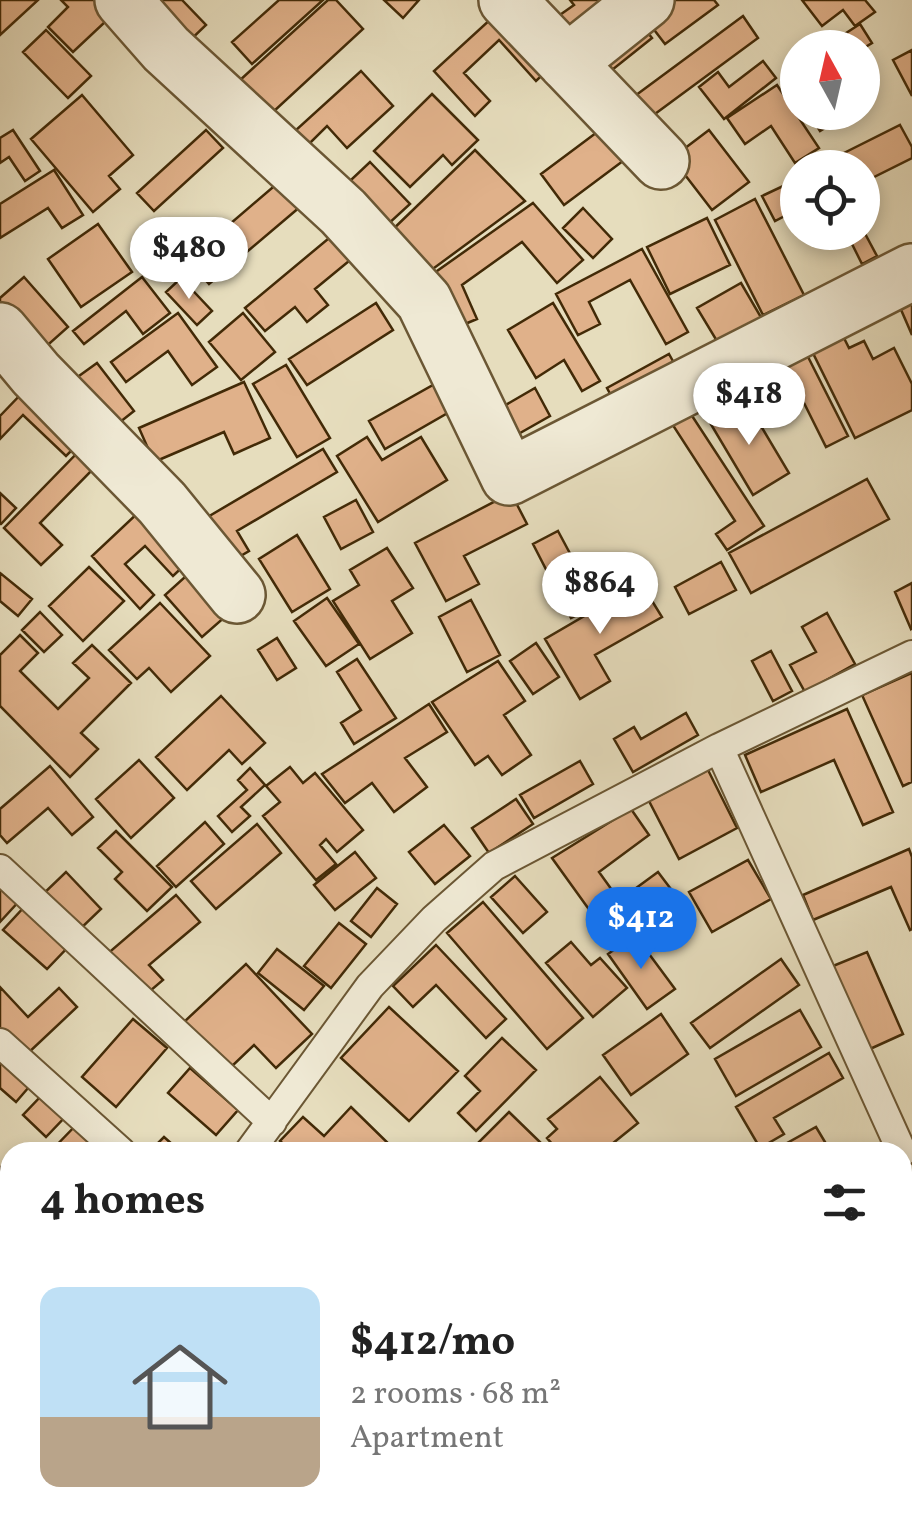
<!DOCTYPE html>
<meta charset="utf-8">
<style>
body{margin:0;font-family:Vollkorn,serif;background:#f6f6f6;color:#222;height:100vh;display:flex;flex-direction:column;font-size:38px;white-space:nowrap}
*{box-sizing:border-box;margin:0}
p{font-size:32px;color:#767676}
.icon{flex:none;width:55px;height:55px;fill:none;stroke:currentColor;stroke-width:2;stroke-linecap:round;stroke-linejoin:round}
.map{position:relative;flex:1;overflow:hidden}
.sheet{position:absolute;left:0px;top:1142px;width:912px;height:392px;display:flex;flex-direction:column;background:#fff;border-radius:30px 30px 0 0;box-shadow:0 5px 15px #0003}
.sheet>*{flex:none}
.needle{width:65px;rotate:352deg}
.fabs{position:absolute;left:780px;top:30px;display:grid;gap:20px}
.fabs a{display:grid;place-items:center;width:100px;height:100px;border-radius:50%;background:#fff;box-shadow:0 5px 15px #0003;font-size:50px}
.price{position:absolute;translate:-50% -85px;padding:0 22px;border-radius:35px;background:#fff;color:#222;font-size:32px;line-height:65px;filter:drop-shadow(0 2px 5px #0008)}
.price::after{content:'';position:absolute;left:50%;top:60px;width:30px;height:22px;margin-left:-15px;background:inherit;clip-path:polygon(0 0,100% 0,50% 100%)}
.price.active{background:#1a73e8;color:#fff}
ul{padding:0;list-style:none}
li{display:flex;align-items:center;gap:30px;height:250px;padding:0 40px}
li+li{border-top:2px solid #e0e0e0}
li span{display:grid;place-items:center;flex:none;width:280px;height:200px;border-radius:20px;color:#555}
li>.icon{margin-inline-start:auto}
span .icon{width:120px;height:120px;fill:#fffc;stroke-width:1}
li b{font-size:42px}
h2{display:flex;justify-content:space-between;align-items:center;height:120px;padding:0 40px;font-size:42px}
.map>svg:first-child{display:block}
.building{fill:#e0b18a;stroke:#422a07;stroke-width:2.5}
.lines{fill:none;stroke-linecap:round;stroke-linejoin:round}
.service-casing{stroke:#6b5734;stroke-width:32}
.minor-casing{stroke:#6b5734;stroke-width:60}
.service{stroke:#efe9d4;stroke-width:28}
.minor{stroke:#efe9d4;stroke-width:55}
</style>
<div class="map">
<svg width="912" height="1533" viewBox="0 0 912 1533">
<rect width="100%" height="100%" fill="#e6ddbd"/>
<filter id="stains"><feTurbulence type="fractalNoise" baseFrequency=".002" numOctaves="4"/><feColorMatrix values="0 0 0 0 .2 0 0 0 0 .09 0 0 0 0 .02 0 0 0 .5 -.17"/></filter>
<radialGradient id="worn" r=".72"><stop offset=".6" stop-color="#630" stop-opacity="0"/><stop offset="1" stop-color="#630" stop-opacity=".3"/></radialGradient>
<path class="building" d="M0,0H38L0,35Z
M61,0H114L121,7L73,52L48,27L68,7Z
M135,0H182L206,25L181,49Z
M279,0H323L252,64L232,42Z
M328,0H336L363,29L259,125L228,91Z
M384,0H419L403,18Z
M570,0H633L565,48L547,24L574,5Z
M653,0H714L718,5L665,44L639,10Z
M802,0H865L875,12L855,26L843,10L822,26Z
M505,6L556,62L536,81L499,40L464,73L490,101L475,116L434,71Z
M634,15L652,38L612,70L594,46Z
M743,16L758,38L640,125L624,104Z
M860,24L872,43L862,49L823,48Z
M46,30L91,76L68,98L23,52Z
M912,50V96L893,60Z
M763,61L776,78L724,119L699,87L718,72L729,87Z
M798,63V96L783,73Z
M361,71L393,106L347,148L327,126L309,144L296,130Z
M777,85L819,148L795,163L771,126L745,144L727,118Z
M432,94L478,140L452,165L443,155L410,187L374,151Z
M82,95L133,155L109,176L120,189L93,212L31,139Z
M808,112H827L833,123L820,131Z
M616,118L639,149L564,205L541,174Z
M900,125L912,147V158L862,183V168H839L834,158Z
M13,130L40,171L25,181L9,157L0,163V138Z
M206,130L223,148L154,211L137,193Z
M709,130L749,182L712,210L672,158Z
M475,150L525,201L430,271L387,235Z
M370,162L410,204L374,237L335,195Z
M54,170L83,215L62,228L48,208L0,238V204Z
M293,170L314,195L209,284L188,260Z
M798,179V209L775,221L762,196Z
M755,199L804,295L763,315L715,220Z
M533,203L583,260L557,283L522,242L462,285L477,319L453,329L430,276Z
M583,208L612,239L593,258L563,228Z
M707,218L730,265L670,294L647,247Z
M98,224L132,272L81,307L48,259Z
M346,224L366,247L315,289L328,305L307,322L295,307L265,331L245,308Z
M862,228L877,256L862,264L846,232H862Z
M642,249L688,332L666,344L630,280L589,302L600,324L578,335L556,294Z
M24,277L68,327L41,351L0,305V298Z
M142,277L170,313L143,334L126,311L84,344L73,331Z
M181,278L212,311L197,325L166,292Z
M741,283L769,331L726,356L697,308Z
M912,299V335L899,305Z
M376,303L393,330L307,385L289,359Z
M553,303L600,381L582,391L564,360L536,378L508,330Z
M178,313L217,367L192,385L168,351L126,382L111,362Z
M243,313L275,352L241,380L209,342Z
M837,324L849,348L864,341L873,359L894,348L912,384V410L855,438L806,339Z
M801,343L848,436L826,447L793,381L752,402L738,373Z
M669,354L684,381L621,414L607,388Z
M97,363L134,411L110,430L72,381Z
M286,365L330,438L297,457L253,384Z
M449,376L465,403L385,449L369,421Z
M244,382L270,438L234,454L224,432L154,462L139,428Z
M535,388L550,416L506,441L490,414Z
M25,390L80,442L66,456L23,415L0,439V416Z
M746,401L789,473L753,495L709,421Z
M683,402L764,526L727,550L716,534L735,521L665,413Z
M367,437L382,460L421,437L447,480L378,522L337,456Z
M84,446L100,462L40,523L62,545L41,565L4,528Z
M323,449L337,472L237,531L249,551L222,567L189,528Z
M867,479L889,519L751,593L729,553Z
M0,493L16,508L1,524H0Z
M511,493L527,524L464,556L479,584L446,601L415,543Z
M356,500L373,532L341,549L324,517Z
M142,509L190,560L173,576L145,546L125,564L154,595L140,609L92,556Z
M558,531L581,574L606,561L622,592L571,618L533,544Z
M297,535L330,589L292,612L259,559Z
M387,548L413,588L392,601L412,633L370,659L333,601L359,585L350,570Z
M721,562L736,590L689,614L675,587Z
M89,567L124,601L83,641L49,606Z
M196,567L234,609L202,637L165,595Z
M0,573L32,599L18,616L0,601Z
M641,583L662,617L595,655L610,681L580,699L545,639Z
M912,583V628L911,629L895,592Z
M327,598L359,644L326,666L294,621Z
M471,600L500,655L467,672L439,617Z
M160,603L210,656L171,692L149,668L137,679L109,650Z
M40,612L62,635L44,652L22,630Z
M827,613L855,664L805,692L790,665L816,652L802,627Z
M20,635L38,653L20,671L58,709L89,678L73,663L92,645L131,683L81,733L98,749L70,777L0,706V655Z
M277,638L296,668L277,680L258,650Z
M536,643L559,677L533,694L510,661Z
M771,651L792,691L773,701L752,661Z
M357,659L396,718L354,744L341,723L361,710L337,672Z
M498,661L525,701L504,715L531,755L502,775L488,756L475,765L432,702Z
M912,673V782L903,786L862,695Z
M221,696L265,743L242,764L229,750L187,790L156,757Z
M429,704L447,732L405,758L427,787L394,812L372,783L345,803L322,774Z
M847,709L893,812L863,825L834,760L761,792L745,755Z
M686,713L698,735L633,772L614,739L634,727L641,739Z
M139,760L174,798L131,838L96,799Z
M580,761L593,784L534,818L520,795Z
M50,766L93,817L72,835L48,808L7,843L0,835V809Z
M290,767L303,783L315,773L363,830L337,852L326,839L320,845L336,864L316,880L263,816L280,802L266,786Z
M250,768L265,785L241,807L250,816L232,832L218,816L247,790L238,780Z
M708,770L737,828L679,859L649,801Z
M516,799L533,824L489,853L472,828Z
M631,809L649,835L599,872L617,897L593,915L552,858Z
M205,822L224,844L176,887L157,866Z
M257,824L281,853L216,909L191,881Z
M444,825L470,856L435,884L409,852Z
M116,831L172,887L147,911L115,879L122,872L98,848Z
M909,849L912,857V929L910,930L891,887L813,920L803,895Z
M355,852L376,878L335,910L314,885Z
M748,860L771,899L712,932L689,892Z
M66,872L101,909L76,933L41,896Z
M658,872L689,913L648,943L617,902Z
M515,876L547,912L523,933L491,897Z
M0,880L21,899L0,922Z
M377,888L397,904L371,937L351,921Z
M176,895L200,922L149,965L163,980L143,997L106,955Z
M483,902L583,1018L547,1049L447,933Z
M26,905L70,945L47,969L3,930Z
M339,923L366,944L331,988L304,966Z
M635,935L675,989L647,1009L608,954Z
M571,942L591,965L600,958L627,988L593,1017L546,963Z
M436,945L506,1019L486,1038L436,985L413,1007L393,986Z
M277,949L324,986L304,1010L258,973Z
M867,952L903,1034L870,1049L833,966Z
M781,959L799,985L710,1048L691,1023Z
M246,964L312,1034L276,1068L254,1045L229,1069L184,1022Z
M0,987L28,1017L59,988L77,1007L25,1056L0,1031Z
M389,1007L458,1071L409,1121L341,1058Z
M800,1010L821,1047L736,1096L715,1059Z
M661,1014L688,1054L631,1095L603,1055Z
M133,1019L167,1048L116,1107L82,1077Z
M502,1038L536,1070L476,1131L458,1113L480,1091L465,1076Z
M0,1051L35,1080L16,1102L0,1088Z
M829,1053L843,1078L774,1118L784,1134L760,1148L736,1107Z
M190,1068L238,1110L216,1135L168,1093Z
M600,1077L638,1123L602,1152H559L547,1138L557,1129L548,1119Z
M43,1094L66,1116L46,1137L23,1115Z
M351,1107L397,1152H292L280,1141L303,1117L324,1136Z
M509,1112L542,1144L534,1152H469Z
M81,1120L115,1152H50Z
M816,1127L831,1152H771Z
M164,1137L181,1152H149Z
M0,1167L10,1177V1185L0,1195Z
M912,1240V1313L902,1295V1245Z
M10,1285V1348L0,1337V1294Z
M0,1370L10,1380V1388L0,1398Z
M912,1429V1487L902,1492V1434Z
M0,1484L10,1494V1525H42L35,1533H0Z
M83,1525H121L123,1527L118,1533H91Z
M142,1525H196L188,1533H134Z
M243,1525H295L287,1533H251Z
M308,1525H374L366,1533H300Z
M400,1525H462L455,1533H393Z
M528,1525H572L578,1533H535Z
M746,1525H848L852,1533H750Z"/>
<g class="lines">
<g class="service-casing">
<path id="service" d="M719,748L902,1152
M0,869L272,1122
M0,1043L121,1152
M249,1152L370,986L434,919L494,866L719,748L912,655
M902,1422L912,1417
M0,1427L10,1417
M511,1525L520,1533
M696,1533L711,1525"/>
</g>
<g class="minor-casing">
<path id="minor" d="M123,0L166,49L343,212L424,301L509,477L912,272
M507,0L661,161
M567,63L646,0
M0,331L36,374L162,503L237,595"/>
</g>
<use href="#service" class="service"/>
<use href="#minor" class="minor"/>
</g>
<rect width="100%" height="100%" filter="url(#stains)"/>
<rect width="100%" height="100%" fill="url(#worn)"/>
</svg>
<div class="fabs">
<a><svg class="needle" viewBox="-14 -14 28 28"><path d="M0-13l5 13h-10z" fill="#e53935"/><path d="M0 13l5-13h-10z" fill="#767676"/></svg></a>
<a><svg class="icon" aria-label="locate" viewBox="0 0 24 24"><circle cx="12" cy="12" r="6"/><path d="M12 2v4M12 18v4M2 12h4M18 12h4"/></svg></a>
</div>
<b class="price" style="left:189px;top:302px">$480</b>
<b class="price" style="left:749px;top:448px">$418</b>
<b class="price" style="left:600px;top:637px">$864</b>
<b class="price active" style="left:641px;top:972px">$412</b>
<section class="sheet">
<h2>4 homes<svg class="icon" aria-label="filters" viewBox="0 0 24 24"><path d="M4 7h16M4 17h16"/><circle cx="9" cy="7" r="2"/><circle cx="15" cy="17" r="2"/></svg></h2>
<ul>
<li><span style="background:linear-gradient(#bfe0f5 65%,#b9a48a 0)"><svg class="icon" aria-label="home" viewBox="0 0 24 24"><path d="M3 11l9-7 9 7M6 9v11h12V9"/></svg></span><div><b>$412/mo</b><p>2 rooms · 68 m²</p><p>Apartment</p></div></li>
</ul>
</section>
</div>
